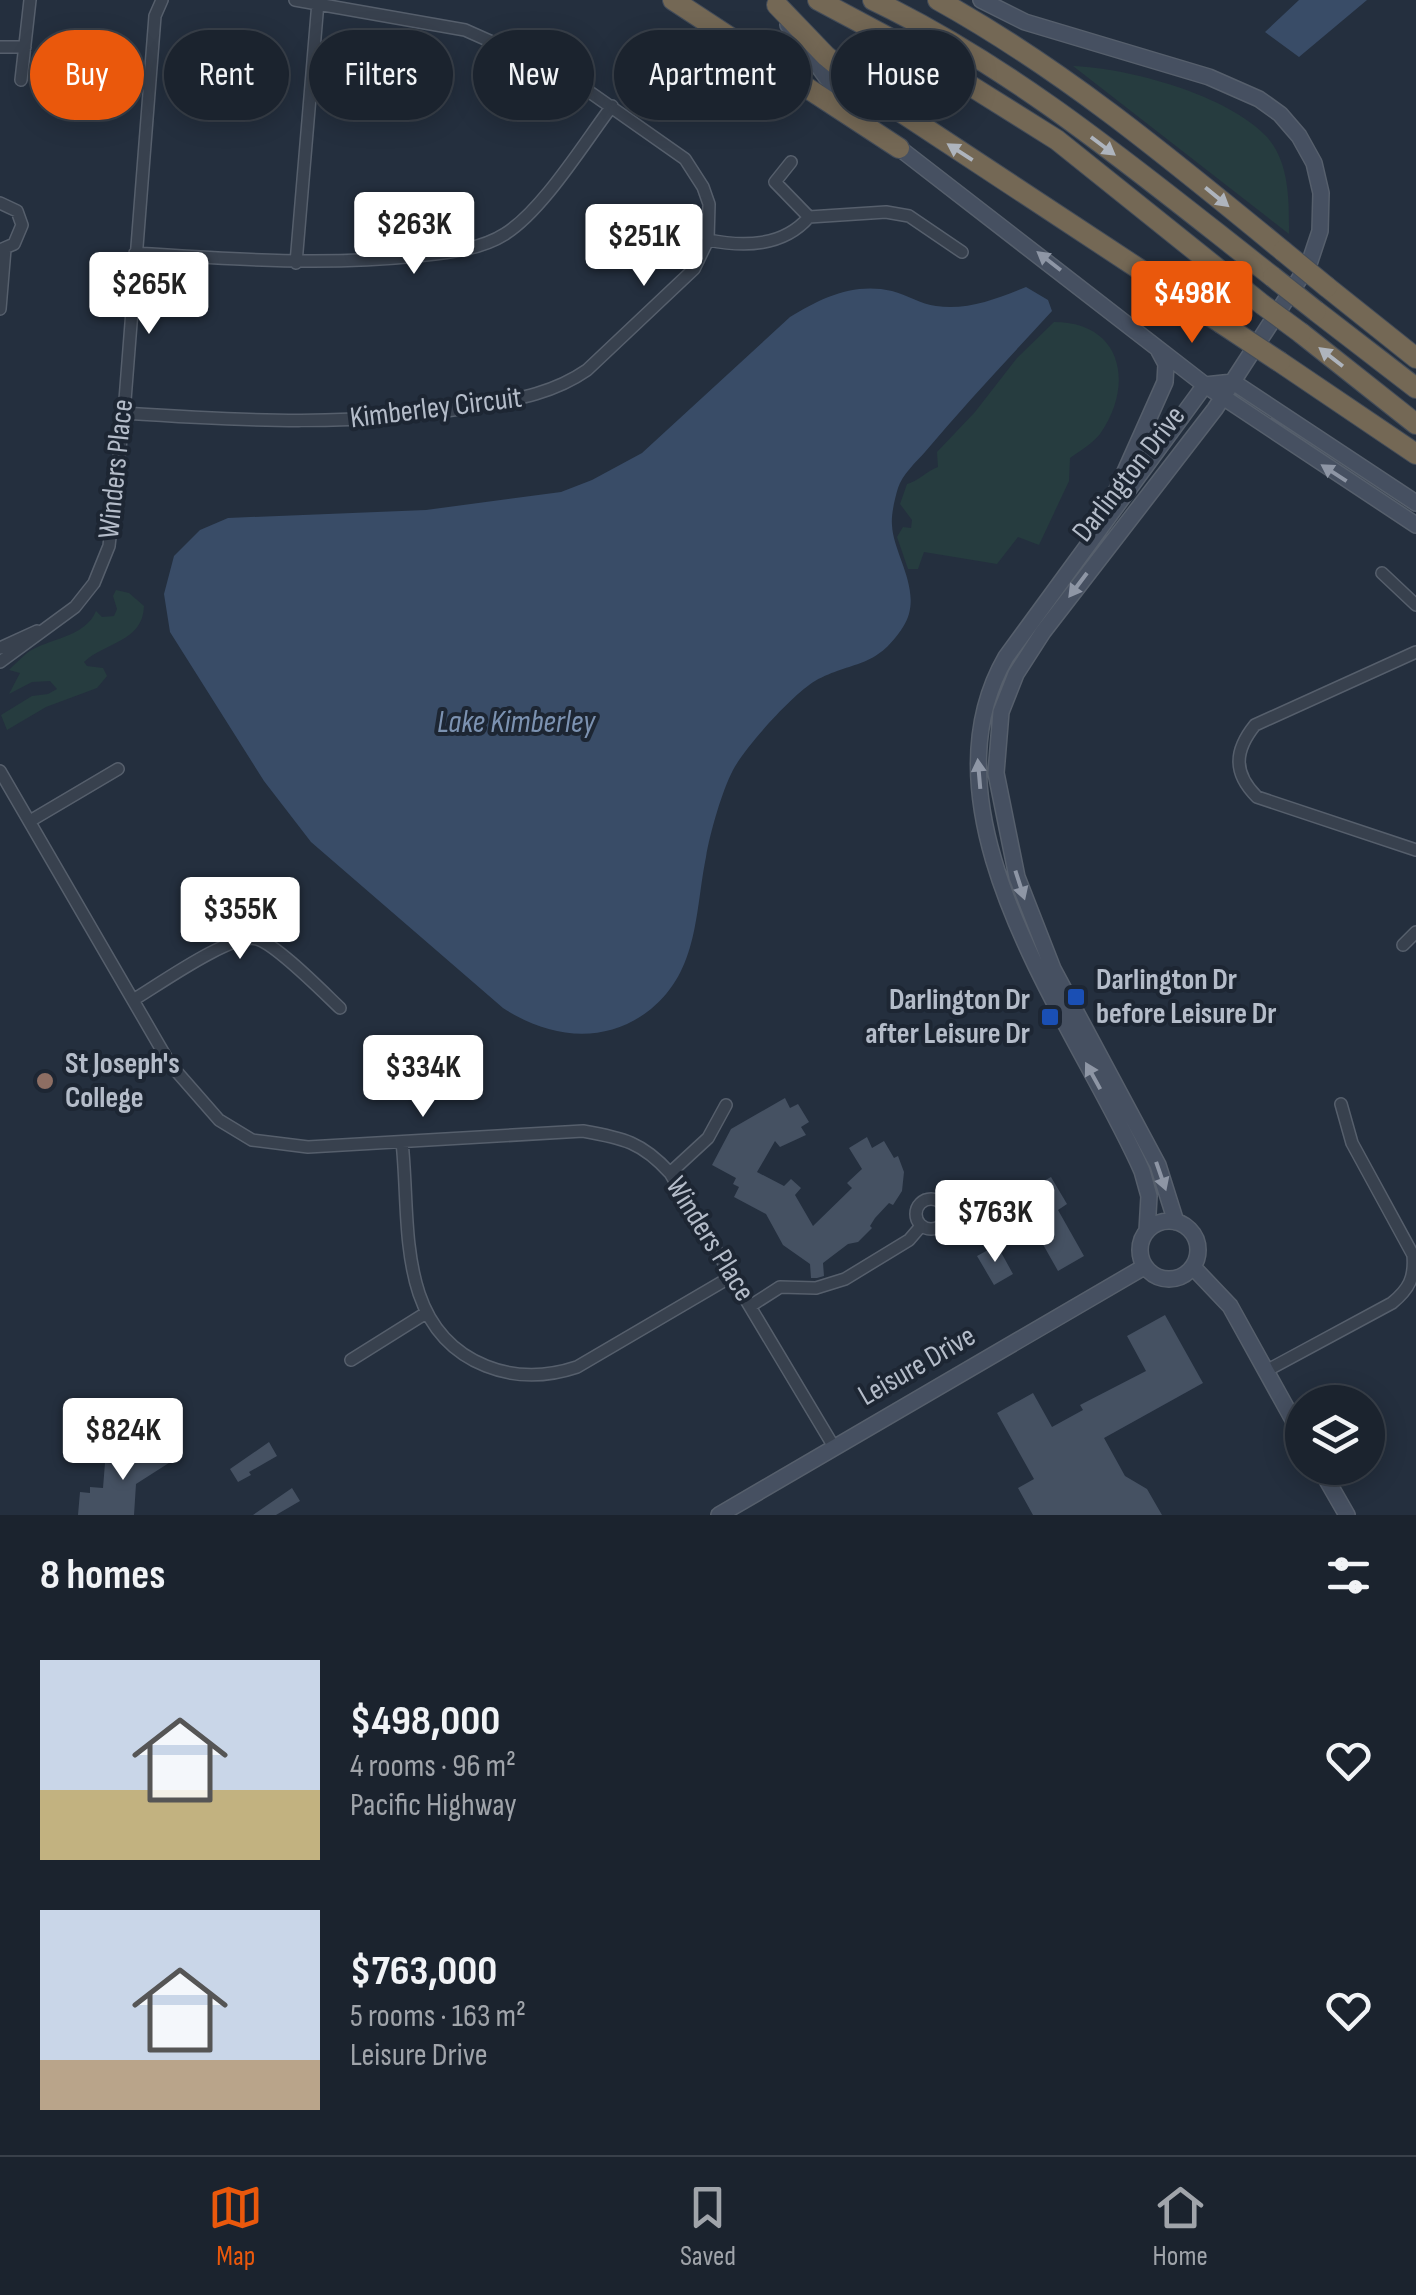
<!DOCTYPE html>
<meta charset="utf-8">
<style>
body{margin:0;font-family:"Sofia Sans Condensed",sans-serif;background:#242b36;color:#f1f3f6;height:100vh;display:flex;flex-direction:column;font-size:38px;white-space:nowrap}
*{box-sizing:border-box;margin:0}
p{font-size:32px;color:#a0a4aa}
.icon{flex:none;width:55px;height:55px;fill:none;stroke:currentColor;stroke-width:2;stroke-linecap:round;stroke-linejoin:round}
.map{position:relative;height:1515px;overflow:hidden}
.panel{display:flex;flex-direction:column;background:#1b232e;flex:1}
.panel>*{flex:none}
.hud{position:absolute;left:30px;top:30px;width:1358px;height:90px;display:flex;gap:20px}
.tools{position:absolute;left:1285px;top:1385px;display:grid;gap:20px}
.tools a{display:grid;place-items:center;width:100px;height:100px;border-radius:50%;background:#1b232e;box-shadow:0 5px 25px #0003,0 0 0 2px #39404a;font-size:50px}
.price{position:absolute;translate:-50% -85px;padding:0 22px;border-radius:10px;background:#fff;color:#222;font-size:32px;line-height:65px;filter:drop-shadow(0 2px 5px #0008)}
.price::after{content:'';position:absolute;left:50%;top:60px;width:30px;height:22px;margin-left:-15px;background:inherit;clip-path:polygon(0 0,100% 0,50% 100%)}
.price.current{background:#ea580c;color:#fff}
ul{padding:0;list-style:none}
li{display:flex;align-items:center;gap:30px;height:250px;padding:0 40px}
li span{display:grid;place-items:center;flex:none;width:280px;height:200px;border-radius:0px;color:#555}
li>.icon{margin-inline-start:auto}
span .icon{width:120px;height:120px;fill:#fffc;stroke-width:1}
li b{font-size:42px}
h2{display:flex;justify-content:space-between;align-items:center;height:120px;padding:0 40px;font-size:42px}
.chip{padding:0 35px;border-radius:45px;background:#1b232e;box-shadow:0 5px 25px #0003,0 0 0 2px #39404a;font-size:35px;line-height:90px}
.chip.current{background:#ea580c;color:#fff}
.tab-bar{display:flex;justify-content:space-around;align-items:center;height:140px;border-top:2px solid #39404a;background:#1b232e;font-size:28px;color:#a0a4aa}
.tab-bar a{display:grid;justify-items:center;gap:5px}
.tab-bar .current{color:#ea580c}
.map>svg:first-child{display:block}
.green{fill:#263c3f}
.water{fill:#394c67}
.building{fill:#455162}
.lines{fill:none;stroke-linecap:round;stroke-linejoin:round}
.street-casing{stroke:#565f6c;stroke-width:14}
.secondary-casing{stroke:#565f6c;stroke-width:18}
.highway-casing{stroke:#434c59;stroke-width:22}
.street{stroke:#38414e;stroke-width:11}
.secondary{stroke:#465061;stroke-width:15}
.highway{stroke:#746855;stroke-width:20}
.highway-bridge-casing{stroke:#434c59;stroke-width:22;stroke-linecap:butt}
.highway-bridge{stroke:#746855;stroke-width:20}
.oneway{fill:#aeb4bd}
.oneway2{fill:#8e96a5}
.transit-dot{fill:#1a4fb4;stroke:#1d2633;stroke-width:4}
.education-dot{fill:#8d6e63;stroke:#1d2633;stroke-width:4}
.labels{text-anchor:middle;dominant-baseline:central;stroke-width:8;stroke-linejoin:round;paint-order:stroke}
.street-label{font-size:30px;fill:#b4bcc9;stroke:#1d2633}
.poi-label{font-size:30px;font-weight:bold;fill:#b4bcc9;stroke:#1d2633;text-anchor:start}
.water-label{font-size:32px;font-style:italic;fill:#7c92b1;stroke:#1d2633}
</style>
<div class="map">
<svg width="1416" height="1515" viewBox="0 0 1416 1515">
<rect width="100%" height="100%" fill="#242f3e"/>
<path class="green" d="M1073,66C1129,68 1228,95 1267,137C1290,163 1289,202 1289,234Z
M1054,322C1122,322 1135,384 1100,434C1093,443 1080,451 1070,458L1069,481L1039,545L1018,537L997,564L924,552L918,569H908L897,537L903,527L911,528L912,520L900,504L907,484C917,482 927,471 938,467L937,452L975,412L1017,358Z
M116,590L129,593L144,606C143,642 105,642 84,662L87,666L103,668L107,676L97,688L46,707L7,730L1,715L32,696L48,694L57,689L50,681L32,682L9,694L20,673L9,670C15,664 21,658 27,653C48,638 85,638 96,611L102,617L114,616L117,609L113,596Z"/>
<path class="water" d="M1299,0H1367L1299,57L1265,32Z
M1026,287L1048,300L1052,311C1010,357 966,403 925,452C916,462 902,475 898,488C895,498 891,514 892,525C893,555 925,593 903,627C875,670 853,660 815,681C793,694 745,747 733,770C722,791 710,833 706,857C695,911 699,970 651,1009C605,1046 549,1038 503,1008L311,842L264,781L170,632L164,594L174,556L200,530L228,518L426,510L561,492L592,480L642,453L790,317C821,298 854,282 892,291C907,295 921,304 936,306C967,311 998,298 1026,287Z"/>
<path class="building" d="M785,1098L790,1108L798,1104L809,1122L801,1127L806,1135L780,1147L775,1141L757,1172L784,1186L791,1179L801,1188L795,1195L813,1226L852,1188L847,1183L862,1169L849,1148L867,1137L872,1148L884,1141L894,1158L898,1156L904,1172L902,1191L893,1205L889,1203L875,1218L870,1226L872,1228L858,1242L848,1244L823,1263L824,1276L817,1278H811L810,1264L783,1245L766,1214L734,1197L739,1187L733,1184L736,1178L712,1165L731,1129Z
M1051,1177L1067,1204L1058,1210L1084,1256L1058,1271L1032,1225L1027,1228L1015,1209L1038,1195L1033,1187Z
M997,1245L1013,1274L994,1285L977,1256Z
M1165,1315L1203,1383L1104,1438L1125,1476L1147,1489L1162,1515H1033L1018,1488L1034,1479L997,1413L1033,1393L1052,1427L1083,1410L1080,1405L1146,1371L1127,1336Z
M158,1440L172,1461L136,1484L134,1515H78L80,1492L90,1493V1487L103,1488L105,1463L121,1464Z
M269,1442L277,1456L249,1472L251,1475L238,1482L230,1469Z
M292,1488L300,1501L276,1515H253Z"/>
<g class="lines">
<g class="street-casing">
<path id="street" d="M0,47H25
M21,80L30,0
M0,203L17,211L22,225L14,244L0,250
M809,217L886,212L909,216L962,252
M708,240C744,247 783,247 809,217L775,182L791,162
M135,253C229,259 322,266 417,256C445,253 480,250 505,234C543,210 584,143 612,106
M296,263L318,2
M0,309L5,249
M124,413C243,421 360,427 478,406C518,399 554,393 587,370L694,269L708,240L709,204L703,187L685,159L564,74L465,30L295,0
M1382,573L1416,605
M0,648L37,631
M1416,652L1255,725C1234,751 1233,773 1257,797L1416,850
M0,662L75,607L94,583L109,546L124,413L155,16L162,0
M0,771L170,1064L219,1120L252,1140L308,1147L583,1131C623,1138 642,1142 670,1173L834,1447
M30,821L118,769
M1403,945L1416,932
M133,1000C157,986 232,932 257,939C276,944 323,992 340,1008
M402,1142C411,1222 394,1329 486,1366C516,1378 547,1377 577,1367L734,1275
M670,1173L708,1138L726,1105
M916 1214a15 15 0 1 1 30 0a15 15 0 1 1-30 0Z
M752,1305L780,1287L816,1288L845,1279L909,1240L921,1226
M351,1360L426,1313
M1266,1371L1392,1303C1409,1289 1415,1278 1413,1255L1352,1143L1341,1104"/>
</g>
<g class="secondary-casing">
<path id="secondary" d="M981,0L1025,22L1209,77L1259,99L1280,114L1299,136L1314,163L1321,193L1320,231L1309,264L1215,409L1043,632L1016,674L1001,712L996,773L1017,877L1053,969L1158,1165L1176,1222
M788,25L832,85L866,118
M894,144L1205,385L1416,525
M1233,382L1416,503
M1111,503L1165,382L1166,364L1159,351
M1140 1250a29 29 0 1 1 58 0a29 29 0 1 1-58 0Z
M1147,1231L1149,1196L1142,1171C1079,1028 913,818 1006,657L1205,385L1233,382
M1193,1267L1230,1306L1302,1436
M1320,1468L1347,1515
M719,1515L1144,1267"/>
</g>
<g class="highway-casing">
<path id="highway" d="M673,0L899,148
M818,0L923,56L1057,140L1263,305
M873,0C1019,70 1146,178 1273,277
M938,0C1064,70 1172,160 1283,251
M777,5L826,56L866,89L1221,323
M1327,287L1416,358
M1316,311L1416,388
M1301,333L1416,424
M1280,362L1416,454"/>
</g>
<use href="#street" class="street"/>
<use href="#secondary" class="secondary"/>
<use href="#highway" class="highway"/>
<g class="highway-bridge-casing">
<path id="highway-bridge" d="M1283,251L1327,287
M1273,277L1316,311
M1263,305L1301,333
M1221,323L1280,362"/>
</g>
<use href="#highway-bridge" class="highway-bridge"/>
</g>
<defs><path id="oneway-solid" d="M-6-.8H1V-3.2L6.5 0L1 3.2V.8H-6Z" transform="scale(2.5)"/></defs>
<g class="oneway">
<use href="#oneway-solid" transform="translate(1103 146) rotate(37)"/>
<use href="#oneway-solid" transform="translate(960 152) rotate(-147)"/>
<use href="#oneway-solid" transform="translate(1217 197) rotate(39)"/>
<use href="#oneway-solid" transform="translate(1331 357) rotate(-142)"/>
</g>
<g class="oneway2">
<use href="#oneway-solid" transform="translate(1049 261) rotate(-142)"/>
<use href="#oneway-solid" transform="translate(1334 473) rotate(-147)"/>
<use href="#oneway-solid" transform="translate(1078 585) rotate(127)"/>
<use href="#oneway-solid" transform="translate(979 774) rotate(-95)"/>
<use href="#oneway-solid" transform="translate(1020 885) rotate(72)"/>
<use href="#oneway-solid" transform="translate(1093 1076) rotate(-119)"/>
<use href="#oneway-solid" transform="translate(1161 1176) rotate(71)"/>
</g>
<g class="transit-dot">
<rect x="1066" y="987" width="20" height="20" rx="5"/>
<rect x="1040" y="1007" width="20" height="20" rx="5"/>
</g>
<circle class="education-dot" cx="45" cy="1081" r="10"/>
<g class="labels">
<g class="street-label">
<text transform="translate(436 408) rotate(-7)">Kimberley Circuit</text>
<text transform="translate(116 469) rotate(-84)">Winders Place</text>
<text transform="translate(1129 474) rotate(-52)">Darlington Drive</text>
<text transform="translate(710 1239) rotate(58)">Winders Place</text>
<text transform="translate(917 1366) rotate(-30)">Leisure Drive</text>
</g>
<g class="poi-label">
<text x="1096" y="980">Darlington Dr<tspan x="1096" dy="34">before Leisure Dr</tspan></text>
<text x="1030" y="1000" text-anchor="end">Darlington Dr<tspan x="1030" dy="34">after Leisure Dr</tspan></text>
<text x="65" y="1064">St Joseph's<tspan x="65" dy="34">College</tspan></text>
</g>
<g class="water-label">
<text x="516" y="722">Lake Kimberley</text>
</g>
</g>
</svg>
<div class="tools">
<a><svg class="icon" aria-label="layers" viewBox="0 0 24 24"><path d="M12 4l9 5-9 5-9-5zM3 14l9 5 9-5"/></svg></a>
</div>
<b class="price" style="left:414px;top:277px">$263K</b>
<b class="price" style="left:644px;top:289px">$251K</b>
<b class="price" style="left:149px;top:337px">$265K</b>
<b class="price current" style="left:1192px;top:346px">$498K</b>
<b class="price" style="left:240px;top:962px">$355K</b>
<b class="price" style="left:423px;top:1120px">$334K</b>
<b class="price" style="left:995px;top:1265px">$763K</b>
<b class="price" style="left:123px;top:1483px">$824K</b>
<div class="hud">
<a class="chip current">Buy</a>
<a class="chip">Rent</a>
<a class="chip">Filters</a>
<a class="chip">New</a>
<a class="chip">Apartment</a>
<a class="chip">House</a>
</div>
</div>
<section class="panel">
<h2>8 homes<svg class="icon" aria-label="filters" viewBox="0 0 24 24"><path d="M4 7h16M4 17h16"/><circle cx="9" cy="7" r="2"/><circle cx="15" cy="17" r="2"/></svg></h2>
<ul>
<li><span style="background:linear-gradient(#c9d6e8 65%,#c2b280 0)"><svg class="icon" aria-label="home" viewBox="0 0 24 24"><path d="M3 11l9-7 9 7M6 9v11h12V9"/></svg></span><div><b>$498,000</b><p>4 rooms · 96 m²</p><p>Pacific Highway</p></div><svg class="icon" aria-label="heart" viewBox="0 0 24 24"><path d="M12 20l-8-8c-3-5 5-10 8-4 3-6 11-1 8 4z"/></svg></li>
<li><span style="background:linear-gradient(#c9d6e8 75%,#b9a48a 0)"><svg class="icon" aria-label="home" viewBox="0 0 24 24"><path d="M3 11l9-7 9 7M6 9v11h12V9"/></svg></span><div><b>$763,000</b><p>5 rooms · 163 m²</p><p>Leisure Drive</p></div><svg class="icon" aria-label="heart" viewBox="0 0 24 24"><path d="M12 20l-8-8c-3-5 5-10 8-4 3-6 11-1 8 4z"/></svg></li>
</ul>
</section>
<nav class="tab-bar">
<a class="current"><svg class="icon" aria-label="map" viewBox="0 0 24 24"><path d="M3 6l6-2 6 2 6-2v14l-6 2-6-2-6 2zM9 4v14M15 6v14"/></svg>Map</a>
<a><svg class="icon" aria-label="saved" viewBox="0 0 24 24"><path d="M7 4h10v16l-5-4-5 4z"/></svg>Saved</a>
<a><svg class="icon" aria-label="home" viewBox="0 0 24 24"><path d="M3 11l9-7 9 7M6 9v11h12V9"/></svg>Home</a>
</nav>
